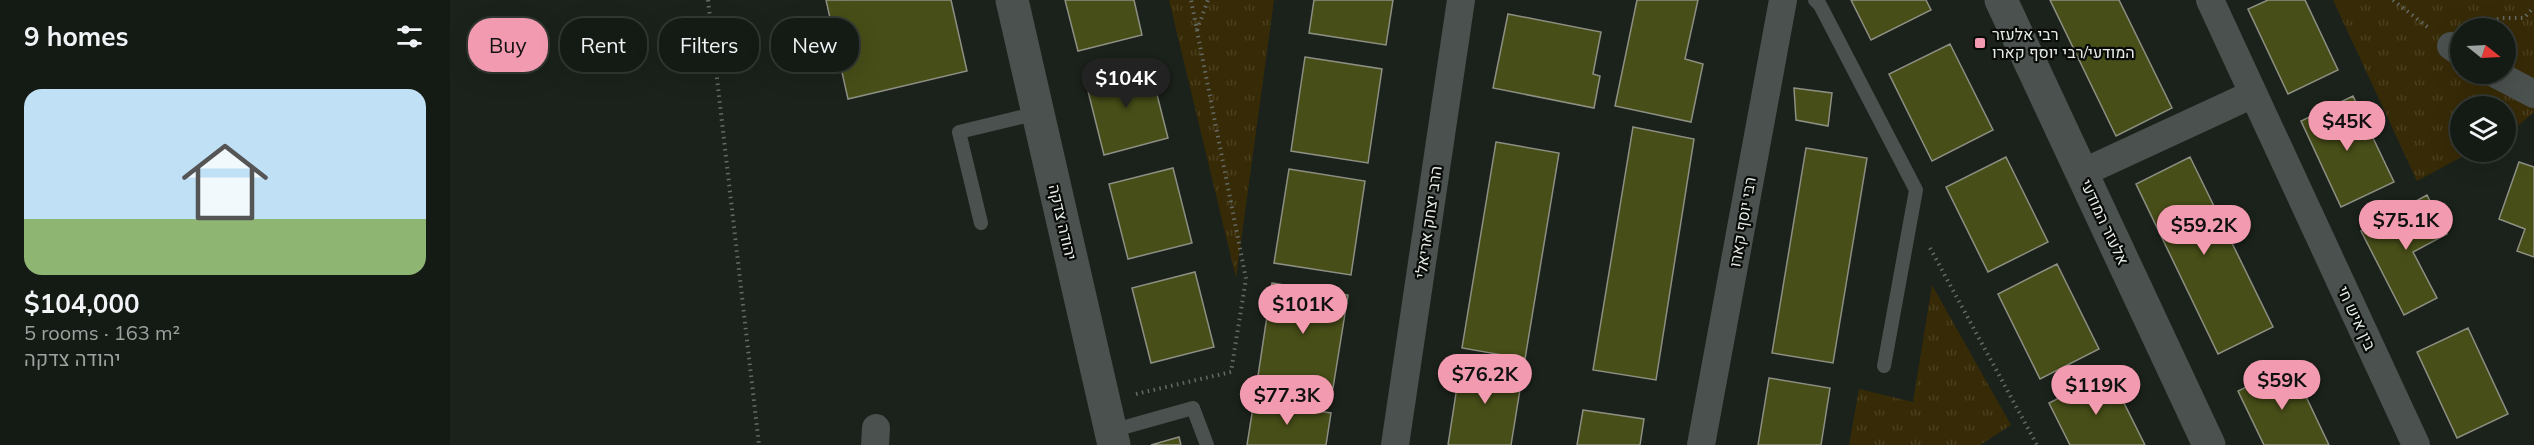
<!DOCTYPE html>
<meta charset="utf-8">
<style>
body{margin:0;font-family:Mulish,Heebo,sans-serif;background:#1d231d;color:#f1f3f6;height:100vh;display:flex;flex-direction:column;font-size:22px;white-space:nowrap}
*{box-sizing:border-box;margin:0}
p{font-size:20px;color:#9da1a0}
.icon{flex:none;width:33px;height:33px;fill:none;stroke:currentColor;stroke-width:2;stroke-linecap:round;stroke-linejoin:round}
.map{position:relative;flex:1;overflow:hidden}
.drawer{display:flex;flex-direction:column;background:#141a14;width:450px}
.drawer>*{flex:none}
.banner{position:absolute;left:18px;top:18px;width:570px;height:54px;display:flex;gap:12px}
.needle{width:39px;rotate:108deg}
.tools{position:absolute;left:2000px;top:18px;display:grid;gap:12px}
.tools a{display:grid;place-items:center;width:66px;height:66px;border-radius:50%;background:#141a14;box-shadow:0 6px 24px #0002,0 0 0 2px #333834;font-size:30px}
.price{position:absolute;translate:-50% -51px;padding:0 14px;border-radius:21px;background:#f29aaf;color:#111;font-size:20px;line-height:39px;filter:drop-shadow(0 2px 3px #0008)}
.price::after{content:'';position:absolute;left:50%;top:36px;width:18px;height:14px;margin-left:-9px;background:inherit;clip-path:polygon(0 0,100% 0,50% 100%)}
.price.selected{background:#222;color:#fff}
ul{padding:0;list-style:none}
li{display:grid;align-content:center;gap:12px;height:318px;padding:0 24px}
li span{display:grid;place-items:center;height:186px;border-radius:18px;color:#555}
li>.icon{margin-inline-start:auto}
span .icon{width:108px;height:108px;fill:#fffc;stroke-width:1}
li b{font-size:26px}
h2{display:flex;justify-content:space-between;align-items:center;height:72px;padding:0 24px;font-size:26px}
.pill{padding:0 21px;border-radius:24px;background:#141a14;box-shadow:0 6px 24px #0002,0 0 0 2px #333834;font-size:21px;line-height:54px}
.pill.selected{background:#f29aaf;color:#111}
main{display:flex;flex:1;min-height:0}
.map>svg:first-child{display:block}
.park{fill:url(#park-tufts);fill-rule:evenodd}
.building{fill:#474e17;stroke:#8d8f83;stroke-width:1.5}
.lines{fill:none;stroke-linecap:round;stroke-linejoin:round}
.path{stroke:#646a64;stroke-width:4;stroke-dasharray:1.5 4.5;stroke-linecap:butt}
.service{stroke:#4b514f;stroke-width:14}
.minor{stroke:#4b514f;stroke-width:28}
.tertiary{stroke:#4b514f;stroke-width:33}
.poi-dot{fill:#f29aaf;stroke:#080b08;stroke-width:2}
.labels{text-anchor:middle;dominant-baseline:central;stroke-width:4.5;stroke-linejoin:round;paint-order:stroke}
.poi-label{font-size:16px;fill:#e6ebe6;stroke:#080b08;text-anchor:start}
.street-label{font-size:16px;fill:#e6ebe6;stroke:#080b08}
</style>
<main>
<section class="drawer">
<h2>9 homes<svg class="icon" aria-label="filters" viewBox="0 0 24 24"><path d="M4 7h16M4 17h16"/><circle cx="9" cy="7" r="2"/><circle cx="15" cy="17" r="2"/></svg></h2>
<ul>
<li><span style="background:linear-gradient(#bfe0f5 70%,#8fb573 0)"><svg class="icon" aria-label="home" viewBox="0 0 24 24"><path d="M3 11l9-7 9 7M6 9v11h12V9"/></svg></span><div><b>$104,000</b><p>5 rooms · 163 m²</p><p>יהודה צדקה</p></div></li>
</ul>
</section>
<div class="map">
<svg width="2084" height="445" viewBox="0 0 2084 445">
<defs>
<pattern id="park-tufts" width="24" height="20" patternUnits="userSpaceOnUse" patternTransform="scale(1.5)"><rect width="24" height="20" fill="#372a07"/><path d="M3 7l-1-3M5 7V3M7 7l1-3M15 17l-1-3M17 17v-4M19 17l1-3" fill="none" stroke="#4a3f1f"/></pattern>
</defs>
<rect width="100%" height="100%" fill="#1b221b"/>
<path class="park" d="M719,0H824L786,278Z
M1883,0H2084V112L2069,125L2055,133V106H2010V152H2021L1967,181ZM2010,28H2055V74H2010Z
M1482,285L1561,425L1530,445H1399L1409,389L1463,402Z"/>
<path class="building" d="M376,0H501L517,71L398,99Z
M615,0H684L692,35L628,51Z
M864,0H943L936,45L859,33Z
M1187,0H1248L1235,59L1253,64L1241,122L1165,106Z
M1401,0H1476L1481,10L1421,40Z
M1600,0H1669L1722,108L1666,136Z
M1818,0H1855L1888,70L1838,94L1798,9Z
M1058,14L1151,32L1143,74L1150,76L1144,108L1043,88Z
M1500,44L1543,130L1482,161L1439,74Z
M855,57L932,69L918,163L841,151Z
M699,63L718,138L654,155L635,79Z
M1344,88L1382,93L1378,126L1346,120Z
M1903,96L1944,182L1891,207L1851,121Z
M1183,127L1244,139L1206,380L1143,370Z
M1046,142L1109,153L1075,359L1012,348Z
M1356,148L1417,158L1383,363L1322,353Z
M1556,157L1598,242L1538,272L1496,187Z
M1740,157L1823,327L1768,354L1686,184Z
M2069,162L2084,167V257L2067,251L2075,229L2049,219Z
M723,168L742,243L678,259L659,184Z
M839,169L915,181L901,275L824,263Z
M1977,195L1997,234L1963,252L1987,298L1954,315L1911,231Z
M1607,264L1649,349L1590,379L1548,294Z
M745,272L764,347L701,363L682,288Z
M822,283L898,295L883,388L808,376Z
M2018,328L2058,414L2007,438L1967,352Z
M1011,361L1073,371L1061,445H998Z
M1841,365L1879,445H1814L1788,391Z
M1659,373L1695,445H1620L1599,403Z
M1319,378L1380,388L1371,445H1308Z
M804,401L881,413L876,445H797Z
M1133,410L1194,419L1190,445H1127Z
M729,437L731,445H701Z"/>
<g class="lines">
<path class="path" d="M258,0L309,445
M1943,0L1980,29
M2024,26L2052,18H2074L2084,7
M747,30L758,0
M1480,248L1587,445
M686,394L781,372L796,279L741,0"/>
<path class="service" d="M1365,0L1370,5L1466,190L1434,366
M531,223L509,132L588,113
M661,431L743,408L757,445"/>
<path class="minor" d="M1760,0L1966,445
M2001,46L2010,52
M2046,74L2084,94
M1632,173L1803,94
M425,445L426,428
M945,445L1011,0
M1251,445L1333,0"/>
<path class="tertiary" d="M562,0L664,445
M1551,0L1759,445"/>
</g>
<rect class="poi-dot" x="1524" y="37" width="12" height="12" rx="3"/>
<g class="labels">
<g class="poi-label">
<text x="1542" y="34">רבי אלעזר<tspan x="1542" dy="18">המודעי/רבי יוסף קארו</tspan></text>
</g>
<g class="street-label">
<text transform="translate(613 222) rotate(77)">יהודה צדקה</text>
<text transform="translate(978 222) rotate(-82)">הרב יצחק אריאלי</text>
<text transform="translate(1292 222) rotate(-80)">רבי יוסף קארו</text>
<text transform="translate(1655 222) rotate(65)">אלעזר המודעי</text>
<text transform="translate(1907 318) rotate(65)">בין איש חי</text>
</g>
</g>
</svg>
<div class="tools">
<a><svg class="needle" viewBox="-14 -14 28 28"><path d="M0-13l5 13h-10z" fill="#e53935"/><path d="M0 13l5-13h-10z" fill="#9da1a0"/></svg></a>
<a><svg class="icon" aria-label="layers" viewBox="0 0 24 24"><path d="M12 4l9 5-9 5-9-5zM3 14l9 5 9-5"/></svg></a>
</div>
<b class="price selected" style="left:676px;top:109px">$104K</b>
<b class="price" style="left:1897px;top:152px">$45K</b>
<b class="price" style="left:1956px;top:251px">$75.1K</b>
<b class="price" style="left:1754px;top:256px">$59.2K</b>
<b class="price" style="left:853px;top:335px">$101K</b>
<b class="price" style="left:1035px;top:405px">$76.2K</b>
<b class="price" style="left:1832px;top:411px">$59K</b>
<b class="price" style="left:1646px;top:416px">$119K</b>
<b class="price" style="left:837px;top:426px">$77.3K</b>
<div class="banner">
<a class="pill selected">Buy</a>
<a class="pill">Rent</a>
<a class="pill">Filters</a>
<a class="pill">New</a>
</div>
</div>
</main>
